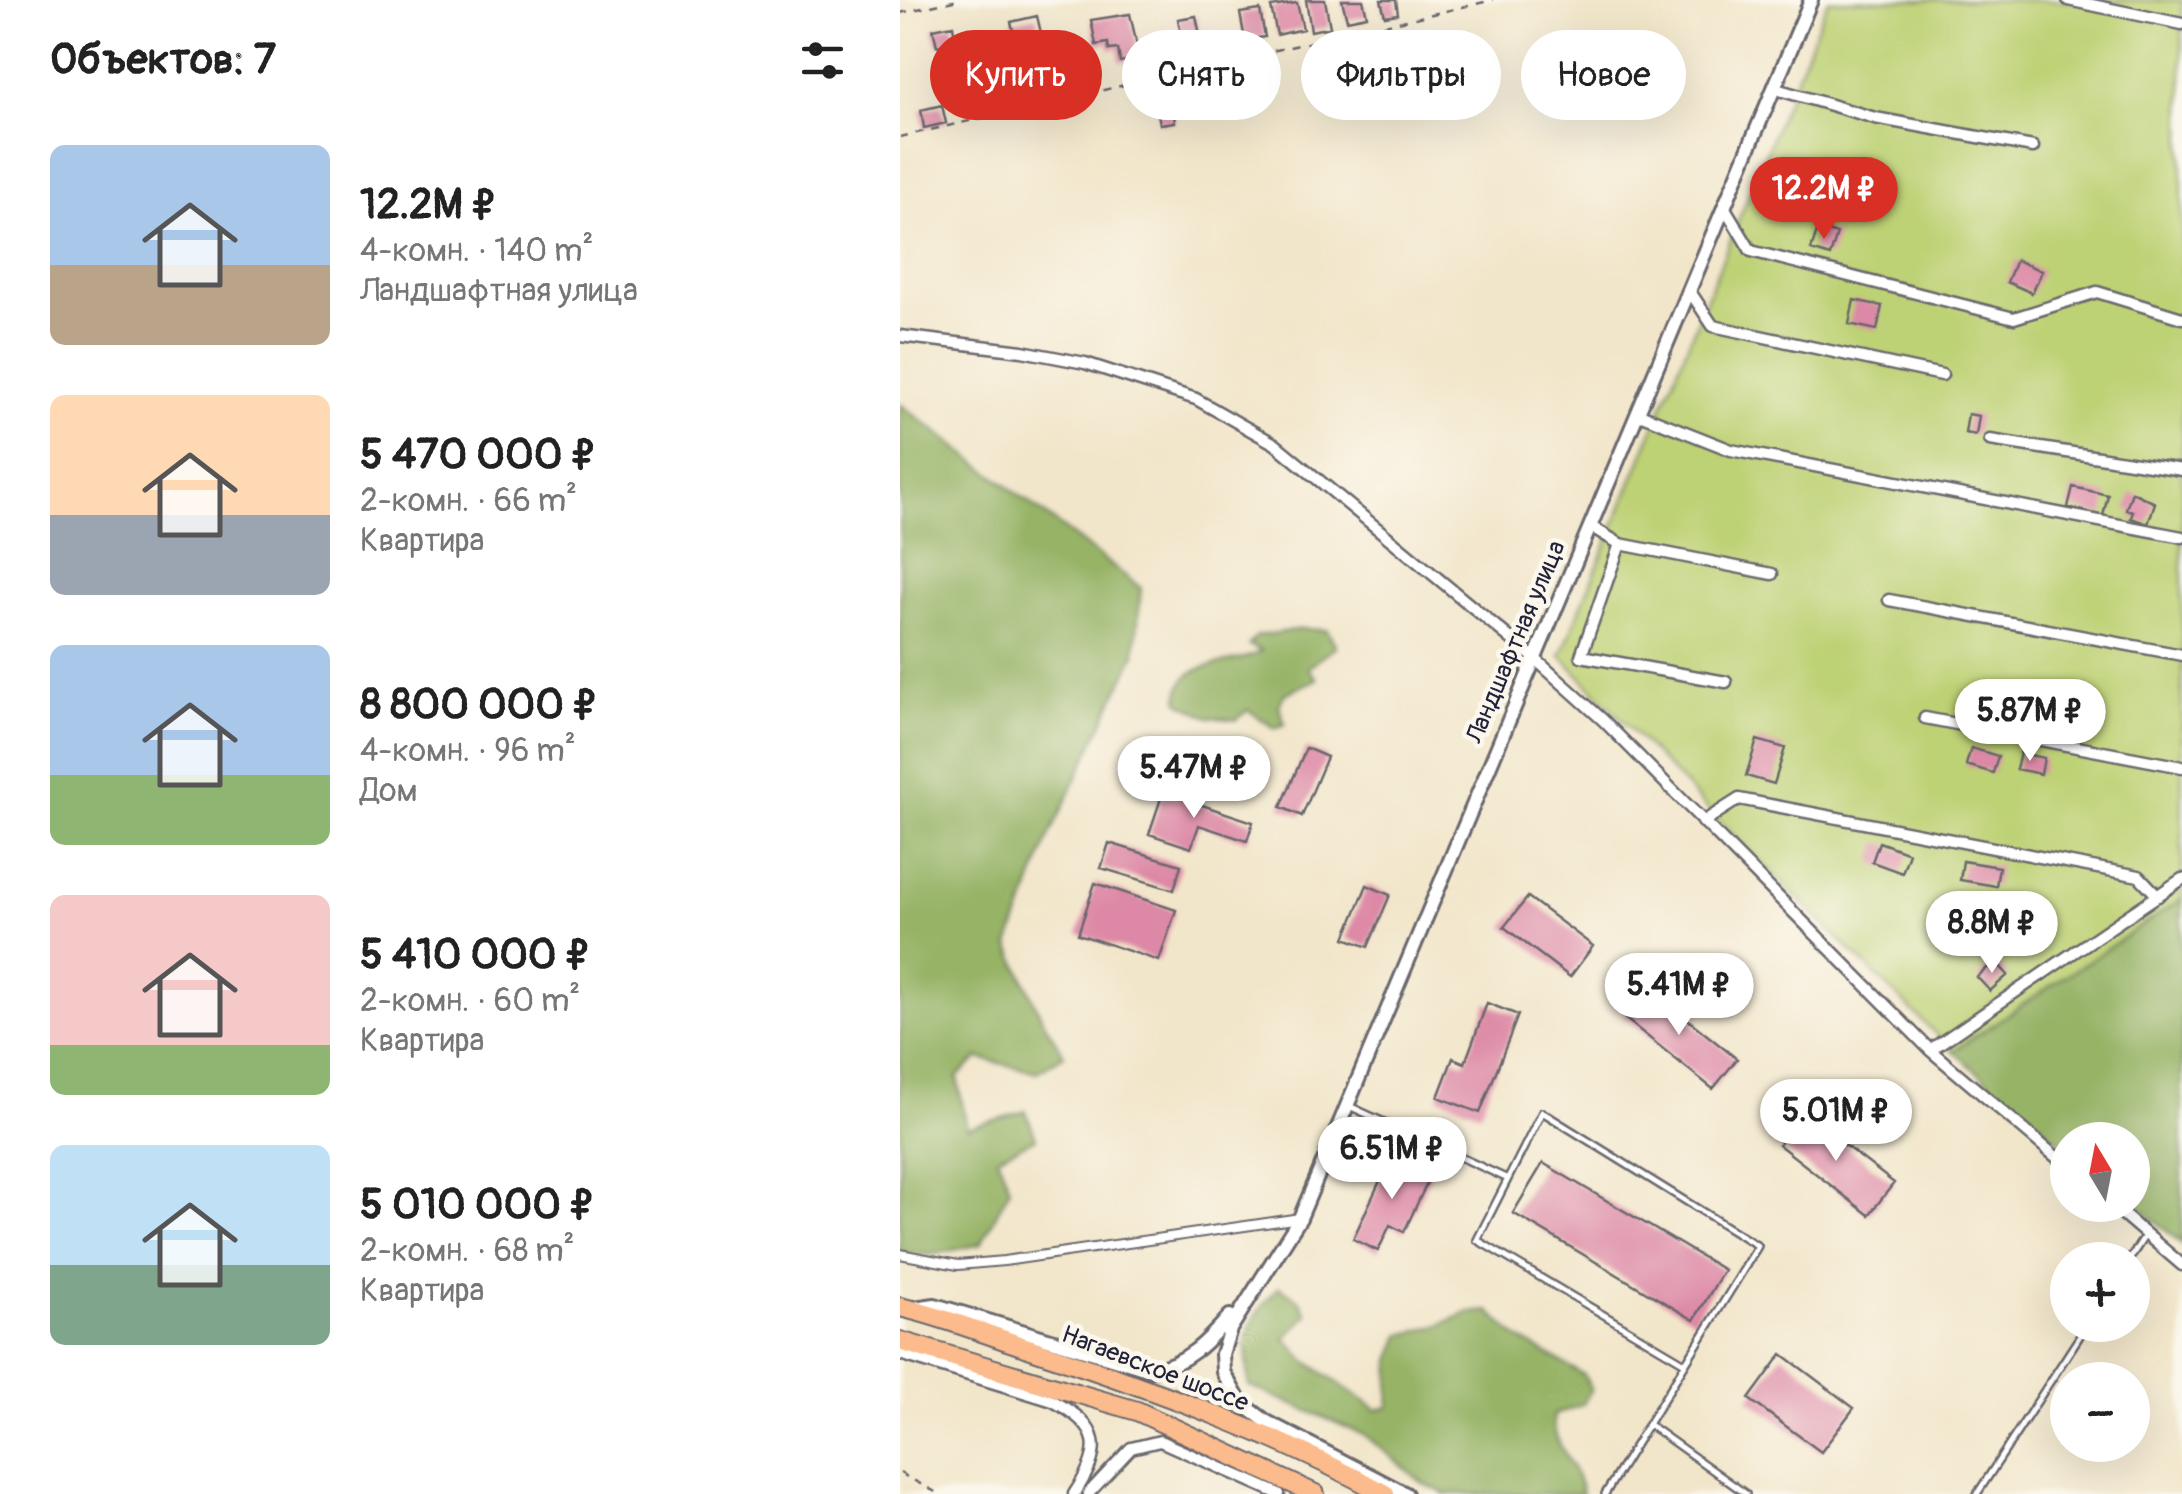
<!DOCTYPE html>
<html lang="ru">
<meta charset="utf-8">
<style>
body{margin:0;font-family:Pangolin,sans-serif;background:#f6f6f6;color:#222;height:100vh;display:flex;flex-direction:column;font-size:38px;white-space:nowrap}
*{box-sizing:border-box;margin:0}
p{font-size:32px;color:#767676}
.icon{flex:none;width:55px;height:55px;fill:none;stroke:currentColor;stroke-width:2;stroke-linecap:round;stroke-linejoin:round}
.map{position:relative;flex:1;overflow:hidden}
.details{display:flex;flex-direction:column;background:#fff;width:900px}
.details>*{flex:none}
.guide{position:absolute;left:30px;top:30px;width:950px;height:90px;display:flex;gap:20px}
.needle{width:65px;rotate:350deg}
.fabs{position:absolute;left:1150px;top:1122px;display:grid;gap:20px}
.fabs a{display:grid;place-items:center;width:100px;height:100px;border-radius:50%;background:#fff;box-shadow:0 10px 40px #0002;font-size:50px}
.price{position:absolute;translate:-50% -85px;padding:0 22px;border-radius:35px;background:#fff;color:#222;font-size:32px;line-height:65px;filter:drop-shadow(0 2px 5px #0008)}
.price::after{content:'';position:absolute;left:50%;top:60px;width:30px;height:22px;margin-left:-15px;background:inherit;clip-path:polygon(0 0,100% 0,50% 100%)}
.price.current{background:#d93025;color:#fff}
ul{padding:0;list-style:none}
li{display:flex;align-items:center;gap:30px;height:250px;padding:0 50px}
li span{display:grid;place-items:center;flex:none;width:280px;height:200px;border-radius:15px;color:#555}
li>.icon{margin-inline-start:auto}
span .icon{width:120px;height:120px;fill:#fffc;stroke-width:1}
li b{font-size:42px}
h2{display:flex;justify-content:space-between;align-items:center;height:120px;padding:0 50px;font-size:42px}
.pill{padding:0 35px;border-radius:45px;background:#fff;box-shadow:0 10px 40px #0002;font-size:35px;line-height:90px}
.pill.current{background:#d93025;color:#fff}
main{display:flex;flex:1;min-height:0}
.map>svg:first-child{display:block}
.green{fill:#bdd175;stroke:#707a58;stroke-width:2.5}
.forest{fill:#96b366;stroke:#5c6a50;stroke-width:2.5}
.building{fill:#dd88a6}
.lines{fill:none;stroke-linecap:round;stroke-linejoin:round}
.service-casing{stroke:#6b676d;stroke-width:10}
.pedestrian-casing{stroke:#6b676d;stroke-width:12}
.minor-casing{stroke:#6b676d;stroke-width:15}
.tertiary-casing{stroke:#6b676d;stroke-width:18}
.primary-casing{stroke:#6b676d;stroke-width:22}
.path{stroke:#6b676d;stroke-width:2.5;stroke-dasharray:8 8;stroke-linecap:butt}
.service{stroke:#fff;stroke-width:5}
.pedestrian{stroke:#fff;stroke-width:8}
.minor{stroke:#fff;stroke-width:10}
.tertiary{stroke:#fff;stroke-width:12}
.primary{stroke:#fbbb8c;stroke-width:18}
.labels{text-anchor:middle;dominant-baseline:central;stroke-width:9;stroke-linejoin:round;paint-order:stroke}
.street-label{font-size:25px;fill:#22223b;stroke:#fbf7ec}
</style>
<main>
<section class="details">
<h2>Объектов: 7<svg class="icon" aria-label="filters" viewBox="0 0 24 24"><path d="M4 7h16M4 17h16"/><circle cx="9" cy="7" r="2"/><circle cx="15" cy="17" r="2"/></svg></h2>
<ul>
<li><span style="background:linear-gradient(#a9c7e8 60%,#b9a48a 0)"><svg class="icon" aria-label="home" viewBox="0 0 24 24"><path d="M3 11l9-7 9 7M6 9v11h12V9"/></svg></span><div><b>12.2M ₽</b><p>4-комн. · 140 m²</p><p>Ландшафтная улица</p></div></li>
<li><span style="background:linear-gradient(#ffd9b3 60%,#9aa5b1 0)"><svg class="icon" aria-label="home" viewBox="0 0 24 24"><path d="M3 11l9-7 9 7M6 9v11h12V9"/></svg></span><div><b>5 470 000 ₽</b><p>2-комн. · 66 m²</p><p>Квартира</p></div></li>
<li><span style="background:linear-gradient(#a9c7e8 65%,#8fb573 0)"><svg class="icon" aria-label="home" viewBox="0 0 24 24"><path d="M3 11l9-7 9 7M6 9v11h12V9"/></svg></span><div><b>8 800 000 ₽</b><p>4-комн. · 96 m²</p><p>Дом</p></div></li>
<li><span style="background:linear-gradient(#f6c9c9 75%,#8fb573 0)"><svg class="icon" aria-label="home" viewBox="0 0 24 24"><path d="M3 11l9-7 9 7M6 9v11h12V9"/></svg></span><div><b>5 410 000 ₽</b><p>2-комн. · 60 m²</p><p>Квартира</p></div></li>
<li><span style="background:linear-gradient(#bfe0f5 60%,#7fa58c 0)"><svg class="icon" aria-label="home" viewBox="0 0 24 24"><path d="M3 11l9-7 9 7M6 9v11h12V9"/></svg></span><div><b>5 010 000 ₽</b><p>2-комн. · 68 m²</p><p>Квартира</p></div></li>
</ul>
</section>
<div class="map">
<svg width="1282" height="1494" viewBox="0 0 1282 1494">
<rect width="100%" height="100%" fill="#fbf7ec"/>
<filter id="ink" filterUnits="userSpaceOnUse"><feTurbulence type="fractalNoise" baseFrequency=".01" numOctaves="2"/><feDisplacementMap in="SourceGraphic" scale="20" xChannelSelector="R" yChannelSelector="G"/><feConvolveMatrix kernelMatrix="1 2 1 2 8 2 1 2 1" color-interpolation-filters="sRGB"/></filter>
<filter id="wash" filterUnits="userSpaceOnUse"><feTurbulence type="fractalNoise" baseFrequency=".0048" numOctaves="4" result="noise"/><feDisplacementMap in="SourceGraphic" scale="40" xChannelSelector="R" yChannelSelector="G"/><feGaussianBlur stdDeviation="2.25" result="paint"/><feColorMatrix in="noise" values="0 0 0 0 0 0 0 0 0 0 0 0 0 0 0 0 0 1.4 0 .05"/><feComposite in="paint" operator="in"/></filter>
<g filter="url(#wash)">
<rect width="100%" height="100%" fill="#f2e6ca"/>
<path class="green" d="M928,0H1282V899L1053,1051L819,821L661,656Z"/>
<path class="forest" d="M0,404L241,588L235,654L149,837L109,945L142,1019L164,1055L137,1072L78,1058L57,1077L67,1128L126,1111L136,1138L97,1157L110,1188L81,1244L31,1255L0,1252Z
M402,629L427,630L436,646L408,668L417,679L384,694L379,706L385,724L375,728L348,710L336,720L309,717L279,702C276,656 333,669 361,651L349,645L357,636Z
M1282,899V1244L1233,1202L1232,1140H1168L1167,1148L1053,1051Z
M379,1287L398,1299L408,1314L385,1338L405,1360L477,1410L489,1407L491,1360L501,1335L540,1325L568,1313L589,1311L615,1336L684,1375L691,1390L683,1404L654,1415C649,1441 678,1467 682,1494H546L524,1484L465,1435L349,1386C343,1337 344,1324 379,1287Z"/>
<g id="blocks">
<path class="building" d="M406,0H425L430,27L411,31Z
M442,0H463L467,16L447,20Z
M481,0H496L498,14L485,16Z
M397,3L403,29L377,35L371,7Z
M360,10L365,37L345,40L340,13Z
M230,14L240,58L220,62L218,49L209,50L208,43L196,45L191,20Z
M137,16L142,37L116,43L111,22Z
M296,16L302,44L284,48L278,19Z
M53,25L56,42L37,46L33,29Z
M273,38L276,58L257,62L254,41Z
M59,71L65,98L46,102L40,76Z
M339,84L342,103L322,106L319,87Z
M271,98L275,122L260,124L256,102Z
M42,105L46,123L24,128L21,110Z
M918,228L937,234L930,256L911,250Z
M1116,260L1142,271L1132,293L1107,282Z
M954,300L982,306L977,330L949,324Z
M1068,414L1079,416L1076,435L1065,433Z
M1173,487L1208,495L1203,516L1168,507Z
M1232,492L1255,503L1248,524L1231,518L1233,511L1226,509Z
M857,740L885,748L874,784L846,776Z
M406,748L427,757L402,816L381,807Z
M1071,748L1098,756L1093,773L1066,765Z
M1120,753L1144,758L1141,774L1116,769Z
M263,792L353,822L347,841L299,825L291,848L249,834Z
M979,842L1009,853L1002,873L972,862Z
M209,843L281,865L274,890L201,868Z
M1063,861L1099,867L1096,886L1060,880Z
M195,883L276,910L259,961L178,934Z
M467,885L490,895L468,947L445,938Z
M628,897L693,946L670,977L604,927Z
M1095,961L1108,975L1090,991L1077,977Z
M746,986L837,1059L813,1089L722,1016Z
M587,1003L618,1015L580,1113L538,1097L553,1058L565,1063Z
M903,1113L994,1183L969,1215L879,1145Z
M492,1155L531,1174L504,1232L490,1225L478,1251L453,1239Z
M643,1163L824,1270L794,1320L613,1213Z
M882,1354L954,1408L921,1452L849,1399Z"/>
</g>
</g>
<g filter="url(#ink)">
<use href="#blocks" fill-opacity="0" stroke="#6b676d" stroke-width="2.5"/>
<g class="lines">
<g class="service-casing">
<path id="service" d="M447,1105L608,1179
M1229,1260L1246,1234
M748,1424L846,1494
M705,1494C756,1411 807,1328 858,1246L642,1112L577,1240L785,1363
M1077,1494L1187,1325"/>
</g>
<g class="pedestrian-casing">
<path id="pedestrian" d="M0,1254L58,1265L104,1261L400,1218"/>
</g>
<g class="minor-casing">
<path id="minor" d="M1168,0L1282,24
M876,89L975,118L1133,147
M825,208L851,251L1114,318L1197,292L1282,318
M789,290L813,326L1042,375
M0,336L122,351L185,363L296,399L375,444L633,657L703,720L1030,1050L1168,1167
M737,413L831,450L1282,537
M1090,440L1282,470
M690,526L720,544L872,574
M720,544L681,656L826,682
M989,600L1282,655
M1025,718L1282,767
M803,822L839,799L1239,876L1258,896
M1030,1050L1282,879
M1212,1205L1282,1265
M0,1354L153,1401C202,1427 204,1449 174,1494
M188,1494L231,1448L260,1441L379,1494"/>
</g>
<g class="tertiary-casing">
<path id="tertiary" d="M14,1308L35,1305L251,1370C286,1365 307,1342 330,1316
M506,1494L367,1422L340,1402L323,1372L322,1354L330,1329L400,1218L911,0"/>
</g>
<g class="primary-casing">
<path id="primary" d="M0,1307C44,1317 88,1335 131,1349C252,1389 374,1433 485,1494
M0,1341L237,1411L415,1494"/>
</g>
<path class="path" d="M0,13L58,0
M0,137L593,0
M0,1473L39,1494"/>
<use href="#service" class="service"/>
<use href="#pedestrian" class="pedestrian"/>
<use href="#minor" class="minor"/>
<use href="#tertiary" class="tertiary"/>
<use href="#primary" class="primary"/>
</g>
</g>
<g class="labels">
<g class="street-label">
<text transform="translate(616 642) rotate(-67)">Ландшафтная улица</text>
<text transform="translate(255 1369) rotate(21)">Нагаевское шоссе</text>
</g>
</g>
</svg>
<div class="fabs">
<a><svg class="needle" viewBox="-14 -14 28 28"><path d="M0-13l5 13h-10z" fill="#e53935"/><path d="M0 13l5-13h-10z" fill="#767676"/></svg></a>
<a>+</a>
<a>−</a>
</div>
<b class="price current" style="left:924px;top:242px">12.2M ₽</b>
<b class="price" style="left:1130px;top:764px">5.87M ₽</b>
<b class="price" style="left:294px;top:821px">5.47M ₽</b>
<b class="price" style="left:1092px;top:976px">8.8M ₽</b>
<b class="price" style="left:779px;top:1038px">5.41M ₽</b>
<b class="price" style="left:936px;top:1164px">5.01M ₽</b>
<b class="price" style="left:492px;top:1202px">6.51M ₽</b>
<div class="guide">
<a class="pill current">Купить</a>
<a class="pill">Снять</a>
<a class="pill">Фильтры</a>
<a class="pill">Новое</a>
</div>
</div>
</main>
